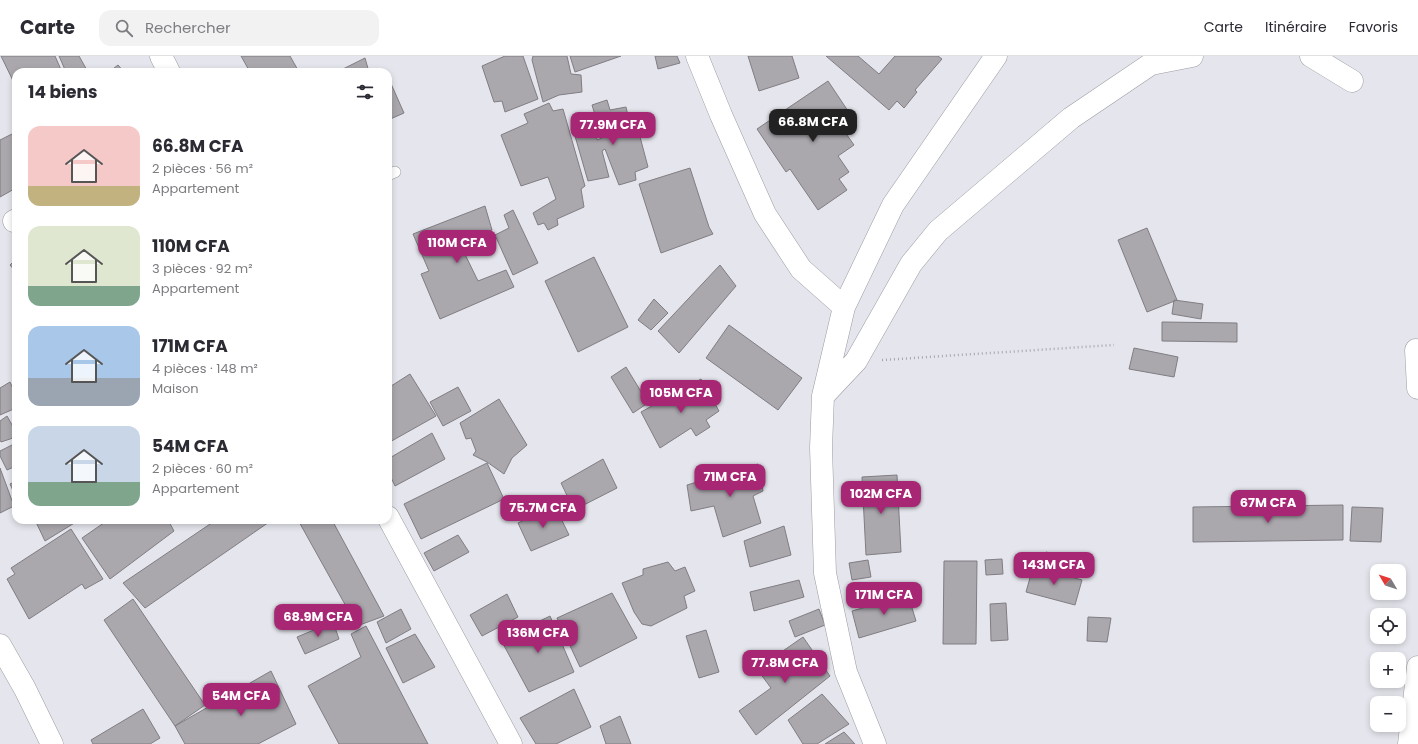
<!DOCTYPE html>
<html lang="fr">
<meta charset="utf-8">
<style>
body{margin:0;font-family:Poppins,sans-serif;background:#f2f2f3;color:#2b2b33;height:100vh;display:flex;flex-direction:column;font-size:15px;white-space:nowrap}
*{box-sizing:border-box;margin:0}
p{font-size:13px;color:#7c7c81}
.icon{flex:none;width:22px;height:22px;fill:none;stroke:currentColor;stroke-width:2;stroke-linecap:round;stroke-linejoin:round}
.map{position:relative;flex:1;overflow:hidden}
.panel{position:absolute;left:12px;top:12px;width:380px;height:456px;display:flex;flex-direction:column;background:#fff;border-radius:12px;box-shadow:0 2px 6px #0003}
.panel>*{flex:none}
.needle{width:26px;rotate:309deg}
.controls{position:absolute;left:1370px;top:508px;display:grid;gap:8px}
.controls a{display:grid;place-items:center;width:36px;height:36px;border-radius:8px;background:#fff;box-shadow:0 2px 6px #0003;font-size:20px}
.price{position:absolute;translate:-50% -34px;padding:0 9px;border-radius:8px;background:#a72775;color:#fff;font-size:13px;line-height:26px;filter:drop-shadow(0 1px 2px #0008)}
.price::after{content:'';position:absolute;left:50%;top:24px;width:12px;height:9px;margin-left:-6px;background:inherit;clip-path:polygon(0 0,100% 0,50% 100%)}
.price.selected{background:#222;color:#fff}
ul{padding:0;list-style:none}
li{display:flex;align-items:center;gap:12px;height:100px;padding:0 16px}
li span{display:grid;place-items:center;flex:none;width:112px;height:80px;border-radius:12px;color:#555}
li>.icon{margin-inline-start:auto}
span .icon{width:48px;height:48px;fill:#fffc;stroke-width:1}
li b{font-size:17px}
h2{display:flex;justify-content:space-between;align-items:center;height:48px;padding:0 16px;font-size:17px}
header{display:flex;align-items:center;gap:24px;box-sizing:border-box;height:56px;padding:0 20px;background:#fff;border-bottom:1px solid #e1e1e2}
header strong{font-size:19px}
nav{display:flex;gap:22px;margin-inline-start:auto;font-size:14px}
.search{width:280px;height:36px;background:#f2f2f3;display:flex;align-items:center;gap:10px;box-sizing:border-box;padding:0 14px;border-radius:12px;color:#7c7c81;font-size:15px}
.map>svg:first-child{display:block}
.building{fill:#aaa7ad;stroke:#807d83}
.lines{fill:none;stroke-linecap:round;stroke-linejoin:round}
.lane-casing{stroke:#9c9ca3;stroke-width:12}
.street-casing{stroke:#9c9ca3;stroke-width:23}
.path{stroke:#a6a6ac;stroke-width:2.5;stroke-dasharray:1 3;stroke-linecap:butt}
.lane{stroke:#fff;stroke-width:11}
.street{stroke:#fff;stroke-width:22}
</style>
<header>
<strong>Carte</strong>
<div class="search"><svg class="icon" aria-label="search" viewBox="0 0 24 24"><circle cx="10" cy="10" r="6"/><path d="M15 15l6 6"/></svg>Rechercher</div>
<nav><a>Carte</a><a>Itinéraire</a><a>Favoris</a></nav>
</header>
<div class="map">
<svg width="1418" height="688" viewBox="0 0 1418 688">
<rect width="100%" height="100%" fill="#e5e5ed"/>
<path class="building" d="M1,0H55L62,16H16V31Z
M59,0H79L88,16H66Z
M241,0H290L299,16H250Z
M505,0H523L538,43L505,56L502,45L494,46L482,10Z
M533,0H567L571,18L581,19L582,36L559,39L543,46L532,4Z
M570,0H621L575,16Z
M655,0H677L680,7L658,13Z
M748,0H792L799,22L759,35Z
M826,0H858L879,18L895,0H938L942,3L915,34L917,36L904,52L897,45L889,54Z
M365,2L369,16H337Z
M118,9L124,16H109Z
M388,21L404,57L388,64Z
M828,25L854,64L842,72L854,89L838,100L849,116L839,123L847,134L818,154L790,113L786,116L757,73Z
M607,44L610,54L626,51L629,64L635,62L648,111L635,116L636,124L619,129L605,93L602,95L609,121L588,125L575,80L595,74L597,84L602,82L592,49Z
M549,47L553,55L563,53L585,130L581,133L584,151L557,163L558,169L548,174L544,167L538,169L533,157L556,143L548,121L521,130L501,79L528,67L524,58Z
M16,76V132L0,141V84Z
M690,112L709,171L713,178L661,197L639,128Z
M485,150L492,174L459,186L478,225L506,214L514,231L440,263L421,218L429,215L413,178Z
M513,154L538,207L513,219L495,179L509,172L504,159Z
M1147,172L1177,244L1147,256L1118,184Z
M594,201L628,271L578,296L545,225Z
M16,203V216L10,209Z
M720,209L736,230L679,297L658,275Z
M654,243L668,257L651,274L638,264Z
M1174,244L1203,248L1201,263L1172,258Z
M1162,266L1237,267V286L1162,285Z
M729,269L802,322L778,354L706,302Z
M1134,292L1178,301L1174,321L1129,313Z
M626,311L648,347L633,357L611,321Z
M410,318L436,360L388,387V332Z
M701,323L719,355L706,364L710,371L696,380L691,372L660,392L641,356Z
M10,326L16,339V352L0,359V332Z
M458,331L471,355L443,370L430,346Z
M499,343L527,389L512,402L504,418L487,406L473,399L476,395L471,382L466,383L460,367Z
M7,360L16,376V381L1,386L0,384V365Z
M432,377L445,403L395,430L388,415V403Z
M16,387V410L7,414L0,400V395Z
M603,403L617,432L574,454L561,427Z
M487,407L504,443L421,483L404,448Z
M758,408L763,435L753,440L761,467L723,481L714,450L691,455L687,429Z
M0,412L14,450L0,457Z
M897,419L901,496L866,499L862,421Z
M16,425V441L10,428Z
M1343,449V484L1193,486V451Z
M555,450L569,479L531,495L518,467Z
M1352,451L1383,452L1381,486L1350,485Z
M35,464H75L76,466L45,485Z
M108,464H168L174,475L110,523L82,482Z
M216,464H272L145,552L123,527Z
M298,464H332L384,560L357,570Z
M784,470L791,499L750,511L744,485Z
M71,473L103,523L85,533L82,528L29,563L7,523L15,518L11,512Z
M458,479L469,496L434,515L424,497Z
M1046,496L1071,503L1067,517L1042,510Z
M1002,503L1003,518L986,519L985,504Z
M868,504L871,521L852,524L849,507Z
M944,505H977L976,588H943Z
M668,506L675,515L685,511L695,535L684,540L687,552L651,570L642,568L634,556L622,527L643,519V513Z
M1033,511L1082,524L1075,549L1026,536Z
M799,524L804,541L754,555L750,536Z
M612,537L637,582L580,611L557,562Z
M507,538L518,561L482,580L470,559Z
M908,539L916,565L859,582L852,555Z
M133,543L205,649L175,670L104,564Z
M1006,547L1008,584L991,585L990,548Z
M401,553L411,573L386,587L377,566Z
M819,553L825,569L795,581L789,565Z
M550,560L574,616L529,636L501,584Z
M1088,561L1111,562L1107,586L1087,585Z
M333,566L339,583L305,598L297,581Z
M366,570L428,688H339L308,630L361,601L351,578Z
M706,574L719,616L699,622L686,580Z
M415,578L435,611L403,627L386,592Z
M803,581L830,620L756,679L739,655L771,632L757,613Z
M271,615L296,668L258,688H185L175,670Z
M574,633L591,671L556,688H536L520,662Z
M822,638L849,668L817,688H803L788,664Z
M143,653L160,682L150,688H93L91,684Z
M620,660L631,688H606L600,670Z
M844,676L855,688H825Z"/>
<g class="lines">
<g class="lane-casing">
<path id="lane" d="M388,119L395,116"/>
</g>
<g class="street-casing">
<path id="street" d="M161,0L169,16
M697,0L721,59L765,158L801,213L844,251
M1311,0L1352,25
M14,165L16,164
M1416,294L1418,332
M824,339L856,305L911,208L938,175L1071,62L1151,8L1192,0
M388,461L511,688
M0,589L25,633L52,688
M875,688L846,616L825,517L821,392L823,340L844,251L893,149L996,0
M1409,688L1418,611"/>
</g>
<path class="path" d="M882,304L1114,289"/>
<use href="#lane" class="lane"/>
<use href="#street" class="street"/>
</g>
</svg>
<div class="controls">
<a><svg class="needle" viewBox="-14 -14 28 28"><path d="M0-13l5 13h-10z" fill="#e53935"/><path d="M0 13l5-13h-10z" fill="#7c7c81"/></svg></a>
<a><svg class="icon" aria-label="locate" viewBox="0 0 24 24"><circle cx="12" cy="12" r="6"/><path d="M12 2v4M12 18v4M2 12h4M18 12h4"/></svg></a>
<a>+</a>
<a>−</a>
</div>
<b class="price selected" style="left:813px;top:87px">66.8M CFA</b>
<b class="price" style="left:613px;top:90px">77.9M CFA</b>
<b class="price" style="left:457px;top:208px">110M CFA</b>
<b class="price" style="left:681px;top:358px">105M CFA</b>
<b class="price" style="left:730px;top:442px">71M CFA</b>
<b class="price" style="left:881px;top:459px">102M CFA</b>
<b class="price" style="left:1268px;top:468px">67M CFA</b>
<b class="price" style="left:543px;top:473px">75.7M CFA</b>
<b class="price" style="left:1054px;top:530px">143M CFA</b>
<b class="price" style="left:884px;top:560px">171M CFA</b>
<b class="price" style="left:318px;top:582px">68.9M CFA</b>
<b class="price" style="left:538px;top:598px">136M CFA</b>
<b class="price" style="left:785px;top:628px">77.8M CFA</b>
<b class="price" style="left:241px;top:661px">54M CFA</b>
<section class="panel">
<h2>14 biens<svg class="icon" aria-label="filters" viewBox="0 0 24 24"><path d="M4 7h16M4 17h16"/><circle cx="9" cy="7" r="2"/><circle cx="15" cy="17" r="2"/></svg></h2>
<ul>
<li><span style="background:linear-gradient(#f6c9c9 75%,#c2b280 0)"><svg class="icon" aria-label="home" viewBox="0 0 24 24"><path d="M3 11l9-7 9 7M6 9v11h12V9"/></svg></span><div><b>66.8M CFA</b><p>2 pièces · 56 m²</p><p>Appartement</p></div></li>
<li><span style="background:linear-gradient(#dfe7d0 75%,#7fa58c 0)"><svg class="icon" aria-label="home" viewBox="0 0 24 24"><path d="M3 11l9-7 9 7M6 9v11h12V9"/></svg></span><div><b>110M CFA</b><p>3 pièces · 92 m²</p><p>Appartement</p></div></li>
<li><span style="background:linear-gradient(#a9c7e8 65%,#9aa5b1 0)"><svg class="icon" aria-label="home" viewBox="0 0 24 24"><path d="M3 11l9-7 9 7M6 9v11h12V9"/></svg></span><div><b>171M CFA</b><p>4 pièces · 148 m²</p><p>Maison</p></div></li>
<li><span style="background:linear-gradient(#c9d6e8 70%,#7fa58c 0)"><svg class="icon" aria-label="home" viewBox="0 0 24 24"><path d="M3 11l9-7 9 7M6 9v11h12V9"/></svg></span><div><b>54M CFA</b><p>2 pièces · 60 m²</p><p>Appartement</p></div></li>
</ul>
</section>
</div>
